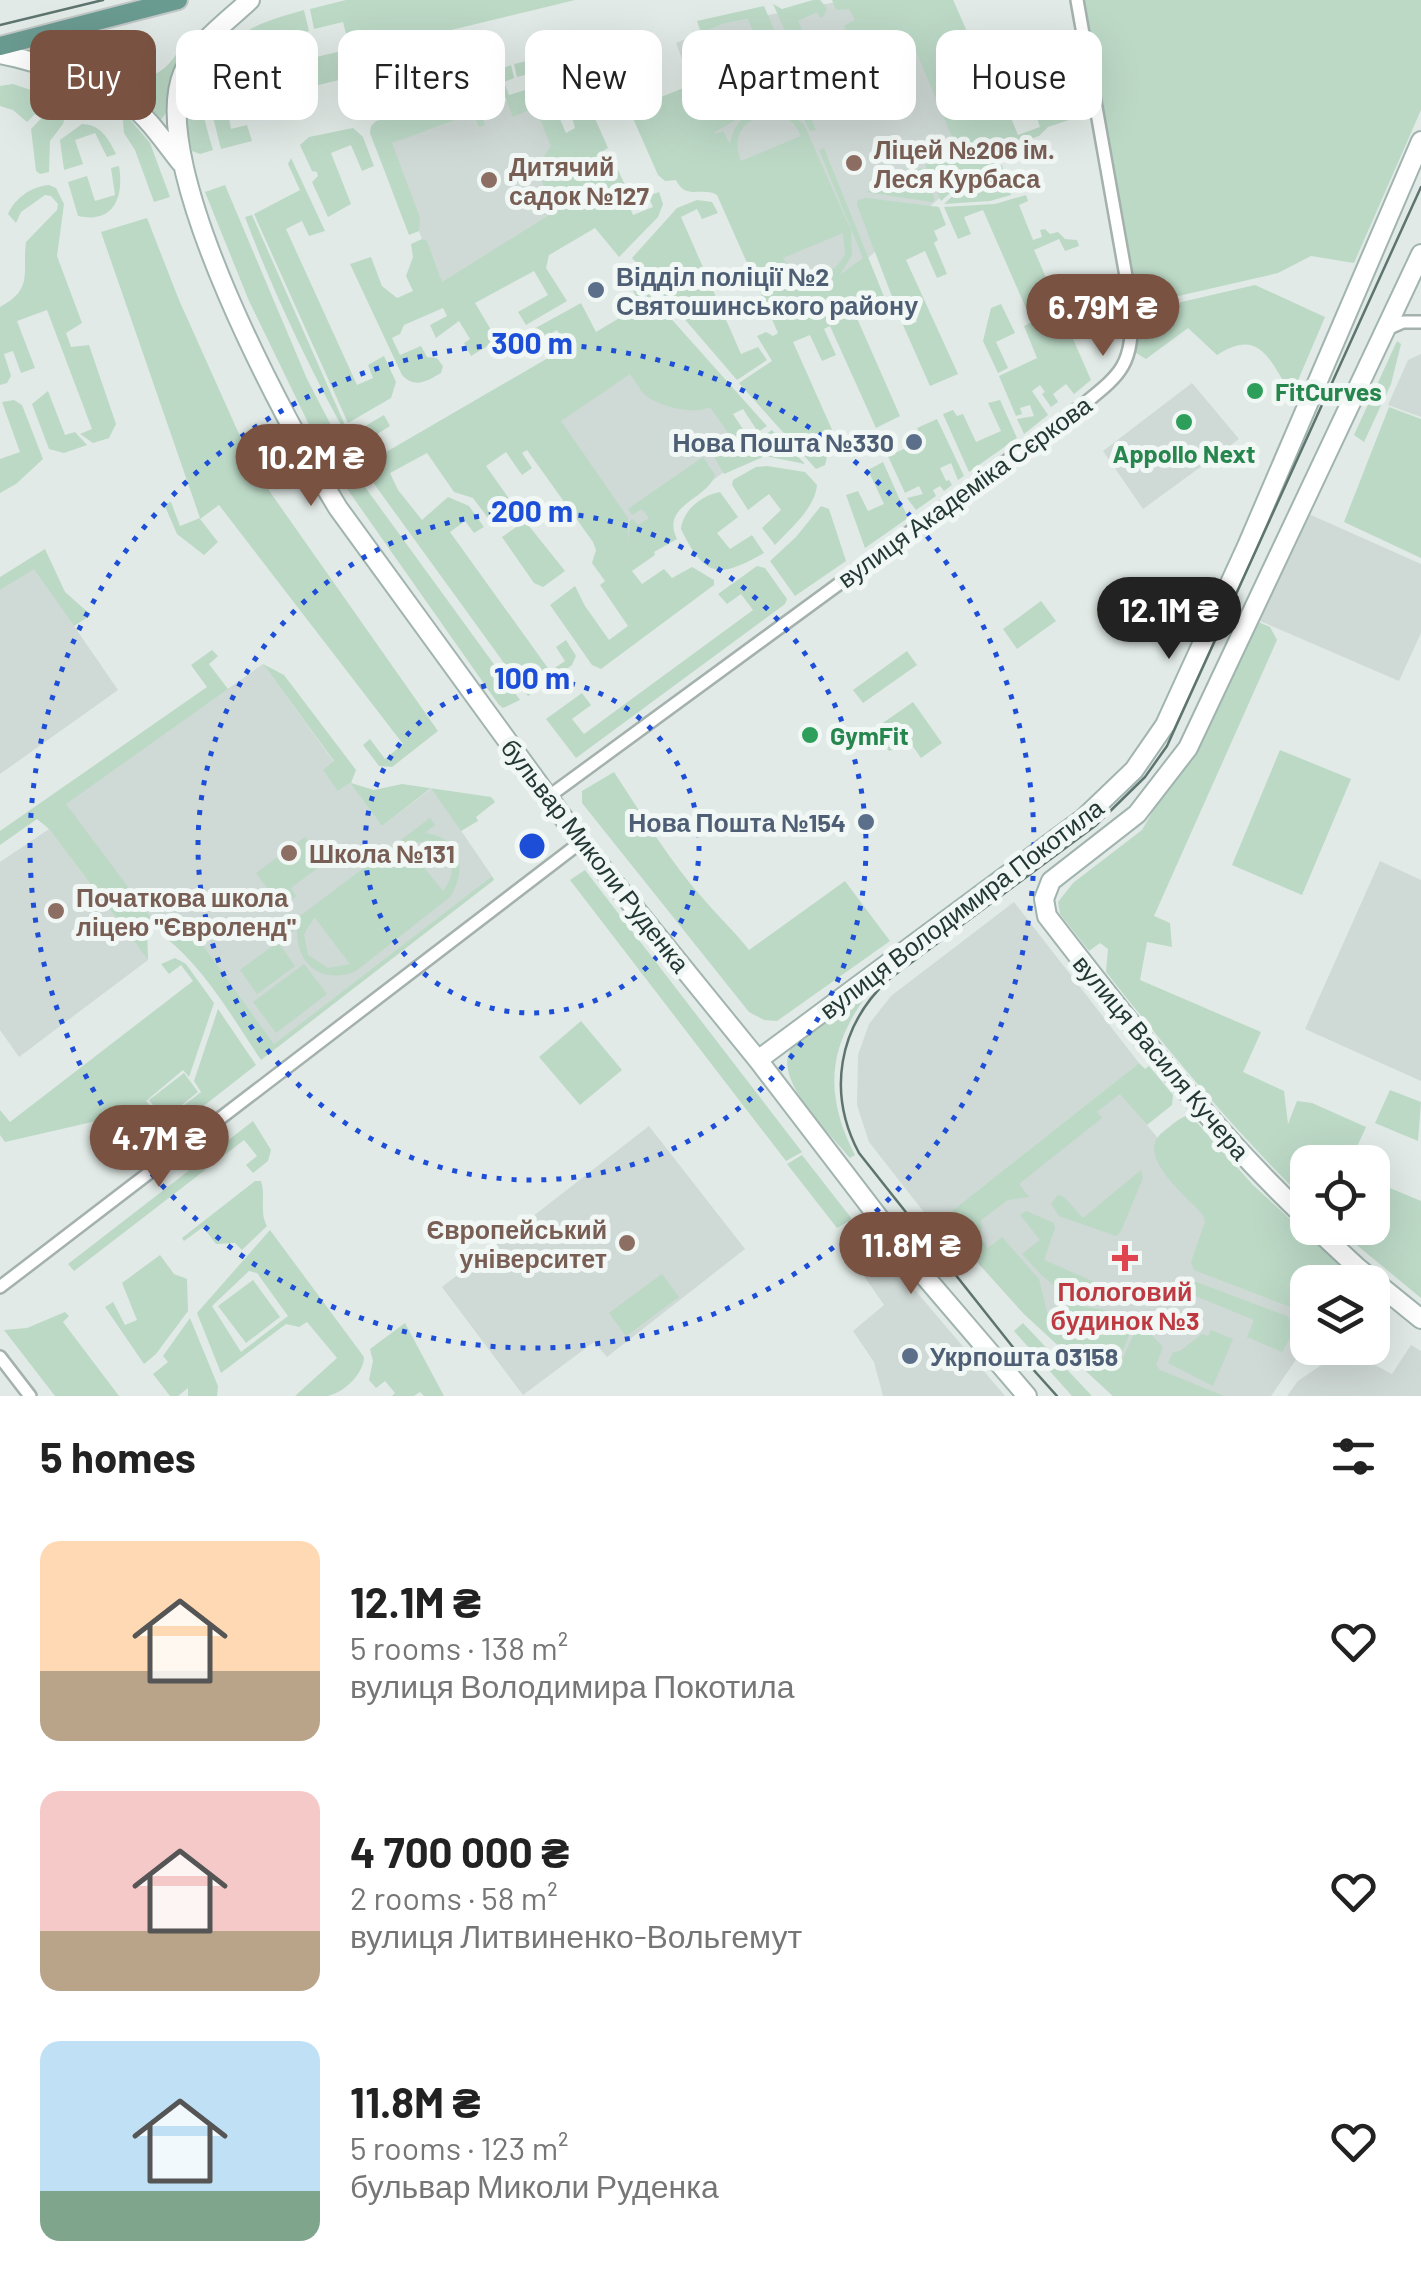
<!DOCTYPE html>
<meta charset="utf-8">
<style>
body{margin:0;font-family:Barlow,sans-serif;background:#f2f2f2;color:#222;height:100vh;display:flex;flex-direction:column;font-size:38px;white-space:nowrap}
*{box-sizing:border-box;margin:0}
p{font-size:32px;color:#767676}
.icon{flex:none;width:55px;height:55px;fill:none;stroke:currentColor;stroke-width:2;stroke-linecap:round;stroke-linejoin:round}
.map{position:relative;height:1396px;overflow:hidden}
.drawer{display:flex;flex-direction:column;background:#fff;flex:1}
.drawer>*{flex:none}
.banner{position:absolute;left:30px;top:30px;width:1362px;height:90px;display:flex;gap:20px}
.fabs{position:absolute;left:1290px;top:1145px;display:grid;gap:20px}
.fabs a{display:grid;place-items:center;width:100px;height:100px;border-radius:20px;background:#fff;box-shadow:0 10px 40px #0002;font-size:50px}
.price{position:absolute;translate:-50% -85px;padding:0 22px;border-radius:35px;background:#795241;color:#fff;font-size:32px;line-height:65px;filter:drop-shadow(0 2px 5px #0008)}
.price::after{content:'';position:absolute;left:50%;top:60px;width:30px;height:22px;margin-left:-15px;background:inherit;clip-path:polygon(0 0,100% 0,50% 100%)}
.price.on{background:#222;color:#fff}
ul{padding:0;list-style:none}
li{display:flex;align-items:center;gap:30px;height:250px;padding:0 40px}
li span{display:grid;place-items:center;flex:none;width:280px;height:200px;border-radius:20px;color:#555}
li>.icon{margin-inline-start:auto}
span .icon{width:120px;height:120px;fill:#fffc;stroke-width:1}
li b{font-size:42px}
h2{display:flex;justify-content:space-between;align-items:center;height:120px;padding:0 40px;font-size:42px}
.tag{padding:0 35px;border-radius:20px;background:#fff;box-shadow:0 10px 40px #0002;font-size:35px;line-height:90px}
.tag.on{background:#795241;color:#fff}
.map>svg:first-child{display:block}
.built{fill:#cfd9d5}
.green{fill:#bcd9c6;fill-rule:evenodd}
.lines{fill:none;stroke-linecap:round;stroke-linejoin:round}
.street-casing{stroke:#a4b1ad;stroke-width:16}
.secondary-casing{stroke:#a1b4af;stroke-width:22}
.primary-casing{stroke:#c1c7c6;stroke-width:22}
.street{stroke:#fff;stroke-width:11}
.secondary{stroke:#fff;stroke-width:18}
.primary{stroke:#6a9b91;stroke-width:18}
.tram{stroke:#5e746f;stroke-width:2.5}
.ring{fill:none;stroke:#1d4ed8;stroke-width:5;stroke-dasharray:5 10}
.education-dot{fill:#8d6e63;stroke:#f1f7f4;stroke-width:4}
.service-dot{fill:#5c6f8a;stroke:#f1f7f4;stroke-width:4}
.leisure-dot{fill:#2e9e5b;stroke:#f1f7f4;stroke-width:4}
.health-dot{fill:#e0444e;stroke:#f1f7f4;stroke-width:4}
.labels{text-anchor:middle;dominant-baseline:central;stroke-width:10;stroke-linejoin:round;paint-order:stroke}
.education-label{font-size:25px;font-weight:bold;fill:#785e54;stroke:#f1f7f4;text-anchor:start}
.service-label{font-size:25px;font-weight:bold;fill:#4e5e75;stroke:#f1f7f4;text-anchor:start}
.leisure-label{font-size:25px;font-weight:bold;fill:#27864d;stroke:#f1f7f4;text-anchor:start}
.street-label{font-size:25px;fill:#233834;stroke:#f1f7f4}
.health-label{font-size:25px;font-weight:bold;fill:#be3a42;stroke:#f1f7f4}
.centre{fill:#1d4ed8;stroke:#f1f7f4;stroke-width:5}
.ring-label{font-size:30px;text-anchor:middle;font-weight:bold;fill:#1d4ed8;stroke:#f1f7f4;stroke-width:10;stroke-linejoin:round;paint-order:stroke}
</style>
<div class="map">
<svg width="1421" height="1396" viewBox="0 0 1421 1396">
<rect width="100%" height="100%" fill="#e1eae6"/>
<path class="built" d="M847,0H953L1013,137L869,257L832,284L790,304L706,122L676,43L722,24Z
M537,90L591,230L452,311L427,242L422,239L417,226L391,143Z
M658,325L750,453L616,551L524,417Z
M1421,354V417L1388,405L1408,360Z
M1192,383L1239,439L1143,509L1103,451Z
M1302,511L1421,564V633L1399,681L1251,617Z
M34,568L118,690L0,774V590Z
M263,664L334,762L338,791L350,783L382,826L432,788L492,876L274,1044L186,923L165,937L65,804Z
M49,829L148,960L19,1057L0,1030V862Z
M1380,861L1421,880V1081L1305,1029Z
M1014,902L1139,1063L934,1225L869,1142L857,1105L858,1055L869,1024L891,996Z
M1120,1093L1157,1137L1307,1288L1308,1348H1318L1295,1361L1271,1396H1113L1024,1314L947,1229Z
M649,1126L745,1249L607,1357L594,1342L523,1395L442,1287Z
M875,1243L1005,1396H883L874,1362L853,1331L884,1305L853,1260Z
M1411,1345L1421,1351V1396H1287L1298,1381L1336,1355L1358,1356L1392,1374Z"/>
<path class="green" d="M346,0H575L443,32L448,54L463,50L470,77L455,90L442,94L438,79L453,75L447,54L227,107L231,129L247,125L252,141L221,149L208,97L213,76L219,73L232,77L350,49L343,22L314,29L310,9Z
M813,0H820L827,8L824,16L820,18L817,12L798,21L810,49L820,45L818,39L833,33L840,35L848,51L845,56L805,74L773,4L782,9Z
M832,0H953L980,61L1002,58L1009,62L1016,85L1004,101L1018,135L1040,127L1029,94L1033,84L1052,79L1057,96L1071,92L1067,77L1073,75L1081,116L1048,127L1039,136L999,150L1001,161L970,175L941,201L925,165L931,162L930,158L956,146L910,37L883,48L879,40L861,47L853,45L844,26L855,20L849,9L836,10Z
M1082,0H1421V110L1354,263L1311,256L1278,273L1139,305L1134,303Z
M764,6L816,130L810,131L790,88L715,132L716,134L723,131L730,144C737,104 777,100 804,125L851,230L852,255L840,275L863,258L819,150L824,148L891,314L879,318L868,292L849,300L900,416L876,428L830,326L824,329L836,355L822,361L810,335L793,342L834,434L827,438L830,445L825,465L816,469L739,383L772,361L757,336L766,332L773,336L778,333L717,195C702,186 686,201 676,180L665,181L658,175L606,57L608,45L618,39L625,53L636,49L631,37L635,36L661,97L686,87L683,78L688,77L695,93L736,75L762,53L748,19L722,24L701,33L697,21ZM764,114C782,114 794,119 801,136L741,161C731,138 742,122 764,114ZM843,233L845,254C832,281 797,287 783,258Z
M304,10L309,31L301,33L304,50L241,67L231,63C225,28 279,18 304,10Z
M181,46L186,48L170,79L166,113L160,121L154,118L125,87L109,80L111,75C141,86 167,75 181,46Z
M585,48L595,51L606,73L596,78L590,66L575,73L608,148L601,152L607,161L613,159L630,196L626,199L633,215L653,207L648,196L659,192L663,204L658,217L619,257L595,228L549,255L546,268L567,301L526,325L518,312L548,295L534,271L475,303L497,340L471,356L464,343L470,339L459,321L436,338L430,325L447,316L443,308L404,325L400,334L392,338L400,355L421,346L427,357L437,358L443,366L441,373C427,381 415,389 402,375L350,264L371,257L382,286L397,298L413,291L406,276L413,257L411,244L422,239L427,241L442,282L554,212L541,179L560,171L555,161L548,164L550,171L539,175L536,169L551,146L535,107L513,117L495,71L511,65L514,78L504,82L509,95L532,88L528,74L517,77L514,64L550,56L563,106L556,110L566,133L575,128L554,55Z
M208,53L211,61C194,92 204,118 213,150L200,154L192,151C184,116 181,81 208,53Z
M13,84L52,97L27,122L13,110L0,106V86Z
M472,89L485,125L479,127L474,113L392,143L420,218L419,231L409,235L370,133L371,126L376,121L455,102Z
M59,100L68,104L63,124L50,141L49,172L40,174L36,171L31,129Z
M122,110L150,143L170,197L154,202L135,150L124,133Z
M82,124C100,124 109,139 116,154L107,157L95,133L75,140L83,164L64,170L60,140Z
M353,128L363,137L374,166L362,171L351,145L331,153L351,204L328,217L312,182L318,176L317,172L312,171L300,145L309,137Z
M291,158L325,231L309,236L302,221L286,229L357,385L373,378L368,365L384,356L396,382L391,398L348,423L254,214L300,190L288,164Z
M1002,165L1011,195L990,201L944,204L972,178Z
M119,166C124,196 115,224 78,216L68,182L87,176L95,201L115,195L111,168Z
M921,168L935,199L932,202L866,192Z
M49,185L56,188L64,204L57,256L82,323L66,333L71,347L89,345L116,424L109,438L93,443L80,434L92,429L47,310L17,321L35,368L21,373L13,351L4,354L11,376L7,383L0,385V307C34,289 22,273 26,242L57,210L58,204L51,196L45,195L21,212L16,223L8,214C15,198 32,186 49,185Z
M225,185L307,379L334,431L317,441L249,301L205,192Z
M1026,195L1028,201L1019,205L1033,240L1042,237L1040,230L1045,229L1050,234L1058,232L1065,239L1077,240L1079,246L1065,251L1059,239L1034,250L1091,380L1074,394L1066,384L1053,394L1058,402L1051,407L1042,394L1045,392L1040,385L1032,391L1048,415L1024,434L1017,419L1034,416L1030,405L1020,408L1022,414L1016,416L999,376L1037,358L1024,326L1032,322L983,210L964,217L971,234L958,239L944,207L995,204Z
M866,198L939,207L946,225L934,231L938,240L934,243L947,274L937,278L925,251L906,260L958,374L930,386L903,325L917,322L913,312L901,320L857,205L858,200Z
M697,200L712,202L718,213L702,219L697,209L681,217L741,354L758,347L767,360L737,380L632,258L677,208Z
M252,215L345,425L342,427C305,359 272,289 245,217Z
M147,218L179,300L256,472L438,731L392,767L379,766L363,745L370,739L385,759L403,744L219,505L200,519L218,542L204,555L177,534L164,504L171,502L180,526L200,518L101,232Z
M624,266L767,426L758,432L743,409L733,414L752,443L772,430L805,464L765,456L724,474L712,453L731,437L710,407C695,415 659,407 645,395C639,389 635,380 630,374L561,421L628,518V542L630,521L633,519L638,525L649,518L642,509L632,515L628,509L703,457L715,475C707,500 660,505 677,539L654,552L655,555L632,571L642,584L664,569L672,578L692,567L714,580V585L601,669L592,665L550,605L575,586L585,606L609,640L628,626L600,585L605,581L592,563L596,550L593,542L527,450L522,453L532,468L522,475L506,452L486,466L517,510L494,526L473,498L454,492L427,453L390,473L398,490L422,520L448,497L469,506L484,527L474,533L465,521L450,532L550,671L565,661L556,647L566,640L576,656L572,665L528,696L372,481L350,435L384,415L390,426L371,438L381,455L567,347L557,330L538,341L532,330L581,303L596,332L641,305L631,287L626,289L615,276Z
M1255,285L1325,317L1296,385L1285,384C1267,353 1255,330 1217,355L1188,328L1146,359L1136,353L1138,312Z
M1001,304L1015,333L996,342L1008,368L998,373L983,341L991,308Z
M1397,341L1401,344L1391,384L1364,442L1354,435Z
M48,391L65,435L75,432L87,445L64,453L49,449L32,404Z
M14,400L22,405L43,459L16,484L0,493V459L20,452L2,402Z
M1000,400L1017,438L969,472L943,414L953,410L957,416L963,414L976,442L1001,431L988,403Z
M1389,407L1421,419V558L1344,522Z
M937,419L964,476L958,480L951,463L940,468L946,481L949,480L952,485L944,491L940,486L933,490L936,496L916,510L907,498L923,494L919,486L905,493L888,456L922,441L917,428Z
M342,440L365,487L520,700L503,708L499,705L324,456L326,448Z
M883,462L908,518L865,548L846,495L858,491L868,511L884,504L868,470Z
M767,466L805,472L817,485C815,508 790,529 775,545L762,528L781,510L769,494L748,510L732,485L733,480L756,467Z
M720,492L738,517L717,533L730,549L752,535L764,553C720,578 705,579 681,529C683,510 702,495 720,492Z
M821,506L829,509L846,561L795,596L770,561L796,537Z
M525,521L565,571L543,587L534,583L502,537Z
M45,549L65,592L91,615L74,626L34,569L0,590V577Z
M757,566L765,568L787,599L785,604L576,758L546,719L582,693L591,705L572,719L584,734L753,610L741,594L727,604L718,594Z
M1041,601L1056,621L1017,649L1003,629Z
M1251,619L1270,627L1277,640L1154,916L1170,923L1172,947L1147,942L1140,980L1261,1032L1243,1072L1284,1091L1288,1124L1297,1101L1312,1103L1366,1127L1350,1162H1308L1307,1202C1235,1131 1169,1052 1106,972L1108,949L1100,943L1089,951L1060,914L1058,902L1073,883L1142,830L1193,741Z
M212,650L218,656L209,664L228,689L66,804L152,919L147,930L148,960L49,829L37,819L0,845V831L207,687L191,665Z
M907,651L917,665L863,703L853,690Z
M263,664L284,675L356,770L351,783L374,790L402,784L491,797L495,802L476,817L478,821L461,831L431,788L382,826L350,783L338,791L323,770L334,761Z
M913,702L942,743L921,758L912,745L889,751L874,729Z
M1280,750L1351,779L1302,895L1232,865Z
M614,772C643,816 671,864 707,903C721,919 736,933 749,950L845,881L890,941L777,1021L764,1020L749,1012L582,803V791Z
M430,818L435,825L425,833C460,837 468,870 450,897L356,971C322,985 296,965 297,929L289,934L284,928ZM419,842C449,842 462,867 443,891L407,846ZM314,918H315L350,964L328,968L308,955L304,934Z
M305,837L324,863L291,888L296,896L281,907L256,873Z
M585,870L802,1152L786,1161L570,880Z
M492,876L494,880L261,1060C232,1017 206,970 165,937L186,922L274,1044Z
M278,942L295,966L257,994L240,970Z
M175,958L186,964L214,1003L189,1077L183,1070L146,1101L164,1121L201,1092L194,1081L218,1009L256,1065L169,1133L92,1122L5,1142L0,1135V1110L10,1122L193,981L181,965L169,974L161,964Z
M304,964L327,994L276,1033L253,1002Z
M869,987L871,990C828,1045 823,1093 855,1155L850,1158C831,1134 768,1076 793,1046C810,1025 846,1004 869,987Z
M581,1021L622,1070L580,1105L539,1057Z
M1139,1063L1145,1069L1149,1066L1173,1095L1172,1105L1147,1125L1120,1094L1097,1112L1102,1118L1019,1184L1029,1197L1008,1200L981,1220L982,1239L988,1248L1002,1237L1039,1279L1049,1320H1055L1069,1304L1110,1311L1101,1331L1104,1333L1114,1312L1135,1321L1121,1355L1123,1358L1139,1322L1163,1347L1156,1365L1160,1370L1224,1396H1113L1024,1314L948,1229L941,1234L934,1225Z
M184,1073L198,1092L164,1119L149,1100Z
M1390,1090L1421,1102L1418,1141L1375,1123Z
M1190,1115L1253,1185L1343,1268L1342,1277L1337,1282H1308L1306,1313L1194,1270L1191,1262L1205,1222L1203,1215C1188,1197 1133,1155 1163,1132C1172,1125 1179,1117 1190,1115Z
M253,1121L271,1150L268,1161L253,1173L246,1165L257,1156L244,1140L74,1271L68,1264Z
M802,1155L852,1219L837,1228L787,1164Z
M1141,1170L1143,1178L1121,1231L1116,1236L1059,1216L1051,1204L1058,1195L1064,1197L1083,1218Z
M255,1181H261C266,1196 259,1212 267,1226L242,1250L235,1243L216,1244L203,1227L184,1241L182,1238Z
M1373,1181L1421,1201V1298L1336,1228H1372Z
M1026,1211L1054,1223L1055,1228L1044,1260L1115,1291L1114,1305C1064,1296 1056,1292 1022,1254L1040,1240L1020,1215Z
M270,1230L364,1357C364,1373 345,1392 328,1396C318,1396 305,1396 295,1396L337,1358L307,1322L299,1327L286,1324L221,1373L197,1313ZM249,1271L257,1273L288,1316L241,1352L212,1306Z
M160,1255L174,1274L187,1279L188,1311L156,1354L144,1364L105,1307L113,1302L125,1325L137,1320L122,1283Z
M662,1274L679,1297L626,1336L609,1313Z
M1183,1277L1287,1316L1295,1329L1282,1352L1247,1337L1254,1320L1176,1288Z
M253,1280L280,1317L246,1343L218,1306Z
M65,1312L69,1316L63,1322L119,1396H55L4,1330L27,1328Z
M190,1318L218,1386L217,1396H188V1388L178,1396H170L153,1374L168,1362L163,1356Z
M405,1323L444,1396H424L420,1392L414,1396H392L395,1393L385,1381L376,1388L369,1380L373,1361L370,1349Z
M1023,1323L1092,1396H1072L1014,1331Z
M1211,1330L1233,1339L1213,1386L1168,1363L1173,1352L1180,1351L1202,1334L1208,1336Z"/>
<g class="lines">
<g class="street-casing">
<path id="street" d="M1385,330L1403,322H1421
M548,797L1079,408C1122,373 1132,368 1132,310L1077,0
M0,1287L581,842
M0,1357L30,1396"/>
</g>
<g class="secondary-casing">
<path id="secondary" d="M250,0C228,21 195,44 183,73C145,164 287,425 338,508L581,842L758,1060L915,1265L1027,1396
M0,54C33,60 105,84 130,104C150,120 165,143 181,163
M758,1060L1084,818L1134,770L1165,725L1247,546L1421,141
M1308,1220C1210,1128 1129,1022 1047,916L1044,899L1051,881L1137,814L1188,748L1421,254
M1315,1228L1358,1268L1421,1319"/>
</g>
<g class="primary-casing">
<path id="primary" d="M0,46L178,0"/>
</g>
<use href="#street" class="street"/>
<use href="#secondary" class="secondary"/>
<use href="#primary" class="primary"/>
<path class="tram" d="M0,25L103,0
M1057,1396L1012,1346L859,1153C827,1093 838,1027 888,980L1095,826L1145,777L1167,746L1421,187"/>
</g>
<g class="ring">
<circle cx="532" cy="846" r="167"/>
<circle cx="532" cy="846" r="334"/>
<circle cx="532" cy="846" r="502"/>
</g>
<g class="education-dot">
<circle cx="854" cy="163" r="10"/>
<circle cx="489" cy="180" r="10"/>
<circle cx="289" cy="853" r="10"/>
<circle cx="56" cy="911" r="10"/>
<circle cx="627" cy="1243" r="10"/>
</g>
<g class="service-dot">
<circle cx="596" cy="290" r="10"/>
<circle cx="914" cy="442" r="10"/>
<circle cx="866" cy="822" r="10"/>
<circle cx="910" cy="1356" r="10"/>
</g>
<g class="leisure-dot">
<circle cx="1255" cy="391" r="10"/>
<circle cx="1184" cy="422" r="10"/>
<circle cx="810" cy="735" r="10"/>
</g>
<path class="health-dot" d="M1120 1243h10v10h10v10h-10v10h-10v-10h-10v-10h10z"/>
<g class="labels">
<g class="education-label">
<text x="874" y="149">Ліцей №206 ім.<tspan x="874" dy="29">Леся Курбаса</tspan></text>
<text x="509" y="166">Дитячий<tspan x="509" dy="29">садок №127</tspan></text>
<text x="309" y="853">Школа №131</text>
<text x="76" y="897">Початкова школа<tspan x="76" dy="29">ліцею "Євроленд"</tspan></text>
<text x="607" y="1229" text-anchor="end">Європейський<tspan x="607" dy="29">університет</tspan></text>
</g>
<g class="service-label">
<text x="616" y="276">Відділ поліції №2<tspan x="616" dy="29">Святошинського району</tspan></text>
<text x="894" y="442" text-anchor="end">Нова Пошта №330</text>
<text x="846" y="822" text-anchor="end">Нова Пошта №154</text>
<text x="930" y="1356">Укрпошта 03158</text>
</g>
<g class="leisure-label">
<text x="1275" y="391">FitCurves</text>
<text x="1184" y="453" text-anchor="middle">Appollo Next</text>
<text x="830" y="735">GymFit</text>
</g>
<g class="street-label">
<text transform="translate(964 491) rotate(-36)">вулиця Академіка Сєркова</text>
<text transform="translate(596 855) rotate(52)">бульвар Миколи Руденка</text>
<text transform="translate(961 908) rotate(-37)">вулиця Володимира Покотила</text>
<text transform="translate(1162 1057) rotate(50)">вулиця Василя Кучера</text>
</g>
<g class="health-label">
<text x="1125" y="1291">Пологовий<tspan x="1125" dy="29">будинок №3</tspan></text>
</g>
</g>
<circle cx="532" cy="846" r="15" class="centre"/>
<g class="ring-label">
<text x="532" y="354">300 m</text>
<text x="532" y="522">200 m</text>
<text x="532" y="689">100 m</text>
</g>
</svg>
<div class="fabs">
<a><svg class="icon" aria-label="locate" viewBox="0 0 24 24"><circle cx="12" cy="12" r="6"/><path d="M12 2v4M12 18v4M2 12h4M18 12h4"/></svg></a>
<a><svg class="icon" aria-label="layers" viewBox="0 0 24 24"><path d="M12 4l9 5-9 5-9-5zM3 14l9 5 9-5"/></svg></a>
</div>
<b class="price" style="left:1103px;top:359px">6.79M ₴</b>
<b class="price" style="left:311px;top:509px">10.2M ₴</b>
<b class="price on" style="left:1169px;top:662px">12.1M ₴</b>
<b class="price" style="left:159px;top:1190px">4.7M ₴</b>
<b class="price" style="left:911px;top:1297px">11.8M ₴</b>
<div class="banner">
<a class="tag on">Buy</a>
<a class="tag">Rent</a>
<a class="tag">Filters</a>
<a class="tag">New</a>
<a class="tag">Apartment</a>
<a class="tag">House</a>
</div>
</div>
<section class="drawer">
<h2>5 homes<svg class="icon" aria-label="filters" viewBox="0 0 24 24"><path d="M4 7h16M4 17h16"/><circle cx="9" cy="7" r="2"/><circle cx="15" cy="17" r="2"/></svg></h2>
<ul>
<li><span style="background:linear-gradient(#ffd9b3 65%,#b9a48a 0)"><svg class="icon" aria-label="home" viewBox="0 0 24 24"><path d="M3 11l9-7 9 7M6 9v11h12V9"/></svg></span><div><b>12.1M ₴</b><p>5 rooms · 138 m²</p><p>вулиця Володимира Покотила</p></div><svg class="icon" aria-label="heart" viewBox="0 0 24 24"><path d="M12 20l-8-8c-3-5 5-10 8-4 3-6 11-1 8 4z"/></svg></li>
<li><span style="background:linear-gradient(#f6c9c9 70%,#b9a48a 0)"><svg class="icon" aria-label="home" viewBox="0 0 24 24"><path d="M3 11l9-7 9 7M6 9v11h12V9"/></svg></span><div><b>4 700 000 ₴</b><p>2 rooms · 58 m²</p><p>вулиця Литвиненко-Вольгемут</p></div><svg class="icon" aria-label="heart" viewBox="0 0 24 24"><path d="M12 20l-8-8c-3-5 5-10 8-4 3-6 11-1 8 4z"/></svg></li>
<li><span style="background:linear-gradient(#bfe0f5 75%,#7fa58c 0)"><svg class="icon" aria-label="home" viewBox="0 0 24 24"><path d="M3 11l9-7 9 7M6 9v11h12V9"/></svg></span><div><b>11.8M ₴</b><p>5 rooms · 123 m²</p><p>бульвар Миколи Руденка</p></div><svg class="icon" aria-label="heart" viewBox="0 0 24 24"><path d="M12 20l-8-8c-3-5 5-10 8-4 3-6 11-1 8 4z"/></svg></li>
</ul>
</section>
